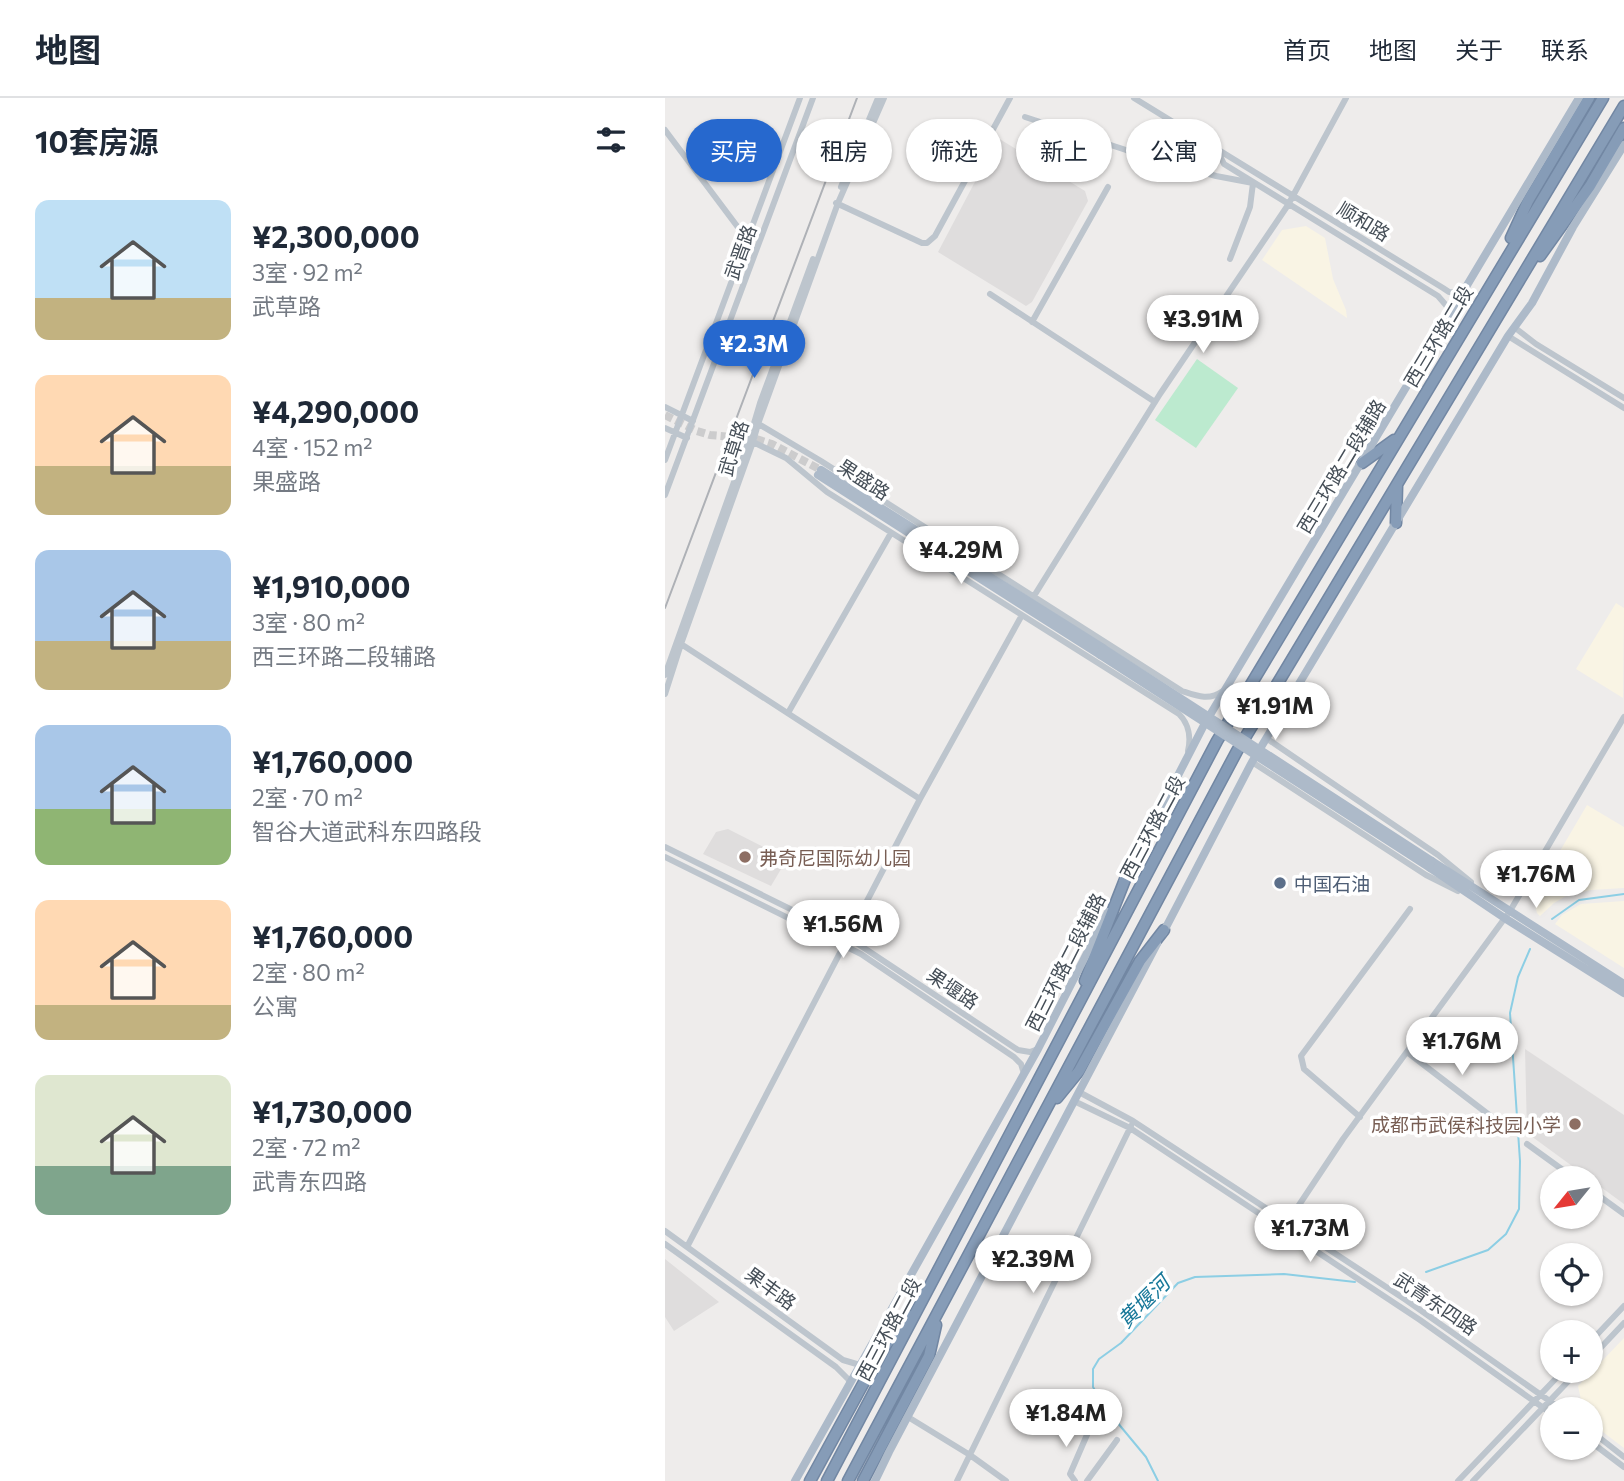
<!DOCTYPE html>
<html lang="zh">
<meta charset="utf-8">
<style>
body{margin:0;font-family:Commissioner,"Noto Sans SC",sans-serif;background:#f2f2f3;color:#1f2937;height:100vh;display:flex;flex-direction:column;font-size:26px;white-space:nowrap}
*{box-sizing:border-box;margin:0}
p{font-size:23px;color:#747a83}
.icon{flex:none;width:38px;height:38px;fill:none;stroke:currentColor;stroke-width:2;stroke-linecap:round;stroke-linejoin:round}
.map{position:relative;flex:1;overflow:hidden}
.details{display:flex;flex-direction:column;background:#fff;width:665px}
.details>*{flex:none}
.hud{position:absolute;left:21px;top:21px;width:665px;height:63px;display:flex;gap:14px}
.needle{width:46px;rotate:240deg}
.fabs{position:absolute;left:875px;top:1068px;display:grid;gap:14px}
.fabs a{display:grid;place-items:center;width:63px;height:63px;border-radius:50%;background:#fff;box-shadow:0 2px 5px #0004;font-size:35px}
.price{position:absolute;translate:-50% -60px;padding:0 16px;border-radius:24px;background:#fff;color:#222;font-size:23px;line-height:46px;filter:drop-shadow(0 2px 4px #0008)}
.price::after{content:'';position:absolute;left:50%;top:42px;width:21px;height:16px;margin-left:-10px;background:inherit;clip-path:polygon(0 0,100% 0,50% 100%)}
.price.active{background:#2668ce;color:#fff}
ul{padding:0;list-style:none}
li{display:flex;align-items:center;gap:21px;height:175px;padding:0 35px}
li span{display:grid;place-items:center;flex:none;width:196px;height:140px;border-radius:14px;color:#555}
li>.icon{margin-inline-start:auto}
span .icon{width:84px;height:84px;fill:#fffc;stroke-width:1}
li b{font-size:30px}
h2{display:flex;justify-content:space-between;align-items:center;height:84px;padding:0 35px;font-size:30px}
.tag{padding:0 24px;border-radius:32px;background:#fff;box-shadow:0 2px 5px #0004;font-size:24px;line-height:63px}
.tag.active{background:#2668ce;color:#fff}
header{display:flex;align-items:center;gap:42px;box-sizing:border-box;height:98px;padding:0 35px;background:#fff;border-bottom:2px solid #e0e1e3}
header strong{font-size:33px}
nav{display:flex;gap:38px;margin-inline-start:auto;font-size:24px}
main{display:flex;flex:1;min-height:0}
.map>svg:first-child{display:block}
.commercial{fill:#f9f4e4}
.education{fill:#dfdddd}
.green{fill:#bceacf}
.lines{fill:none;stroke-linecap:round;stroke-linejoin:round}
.stream{stroke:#8ccee4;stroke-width:2}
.major-tunnel{stroke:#cccccd;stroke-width:8;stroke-dasharray:8 4;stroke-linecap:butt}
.highway-casing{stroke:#7287a3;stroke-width:13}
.minor{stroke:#bdc5cd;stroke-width:6}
.major{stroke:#adbac9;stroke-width:8}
.highway{stroke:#869cb7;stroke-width:10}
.rail{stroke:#aeb1b6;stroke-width:2}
.major-bridge{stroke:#adbac9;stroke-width:8}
.education-dot{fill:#8d6e63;stroke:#fff;stroke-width:2.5}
.service-dot{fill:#5c6f8a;stroke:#fff;stroke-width:2.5}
.labels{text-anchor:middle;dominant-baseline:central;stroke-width:7;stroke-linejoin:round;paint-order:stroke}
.street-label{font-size:19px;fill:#454e57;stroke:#fff}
.education-label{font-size:19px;fill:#785e54;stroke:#fff;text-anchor:start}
.service-label{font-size:19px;fill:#4e5e75;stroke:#fff;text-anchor:start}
.water-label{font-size:21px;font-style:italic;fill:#177899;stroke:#fff}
</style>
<header>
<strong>地图</strong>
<nav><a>首页</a><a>地图</a><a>关于</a><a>联系</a></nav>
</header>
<main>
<section class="details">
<h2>10套房源<svg class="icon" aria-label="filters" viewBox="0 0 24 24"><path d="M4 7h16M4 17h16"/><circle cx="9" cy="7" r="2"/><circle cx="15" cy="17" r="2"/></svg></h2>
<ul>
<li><span style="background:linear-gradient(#bfe0f5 70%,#c2b280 0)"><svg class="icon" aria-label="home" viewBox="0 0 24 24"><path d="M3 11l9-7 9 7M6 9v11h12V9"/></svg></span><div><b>¥2,300,000</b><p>3室 · 92 m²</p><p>武草路</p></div></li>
<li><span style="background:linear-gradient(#ffd9b3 65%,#c2b280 0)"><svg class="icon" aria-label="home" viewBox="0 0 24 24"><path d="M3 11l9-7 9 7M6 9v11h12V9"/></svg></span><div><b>¥4,290,000</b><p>4室 · 152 m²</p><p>果盛路</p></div></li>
<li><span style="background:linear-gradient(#a9c7e8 65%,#c2b280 0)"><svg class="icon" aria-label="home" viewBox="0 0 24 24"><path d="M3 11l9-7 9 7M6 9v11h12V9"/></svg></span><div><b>¥1,910,000</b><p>3室 · 80 m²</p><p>西三环路二段辅路</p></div></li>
<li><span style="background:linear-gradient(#a9c7e8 60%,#8fb573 0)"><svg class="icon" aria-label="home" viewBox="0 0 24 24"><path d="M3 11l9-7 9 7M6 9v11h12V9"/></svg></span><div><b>¥1,760,000</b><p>2室 · 70 m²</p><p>智谷大道武科东四路段</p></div></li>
<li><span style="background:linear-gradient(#ffd9b3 75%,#c2b280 0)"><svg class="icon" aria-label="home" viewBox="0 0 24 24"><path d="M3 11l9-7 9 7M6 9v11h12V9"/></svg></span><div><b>¥1,760,000</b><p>2室 · 80 m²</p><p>公寓</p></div></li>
<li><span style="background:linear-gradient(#dfe7d0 65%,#7fa58c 0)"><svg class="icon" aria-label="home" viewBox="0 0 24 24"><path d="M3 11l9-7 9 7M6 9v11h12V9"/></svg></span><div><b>¥1,730,000</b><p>2室 · 72 m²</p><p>武青东四路</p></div></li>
</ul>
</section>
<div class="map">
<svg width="959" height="1383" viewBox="0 0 959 1383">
<rect width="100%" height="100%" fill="#eeeceb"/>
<path class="commercial" d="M641,128L660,140L668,181L681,212L682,220L597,162L617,132Z
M951,505L959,510L958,600L911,571Z
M922,707L959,729V790L926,792L901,798L889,805L875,818L872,815L868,799Z
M959,803V870L890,826L897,817L916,806Z
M959,1240V1350L926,1325V1311H918L913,1288Z"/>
<path class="education" d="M333,40L420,93L423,103L367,204L361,208L273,154Z
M63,731L122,761L106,788L38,756L51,734Z
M860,951L959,1017V1106L862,1035Z
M0,1161L54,1204L9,1233L0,1219Z"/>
<path class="green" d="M532,261L573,290L531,350L490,322Z"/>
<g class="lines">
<path class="stream" d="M887,821L914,802L959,796
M761,1174L823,1152L841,1136L854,1111L855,1063L845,915L853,879L865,851
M493,1383L481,1359L442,1312L428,1289V1271L434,1261L456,1245L513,1185L530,1179L619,1176L690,1184"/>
<path class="major-tunnel" d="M0,317L32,333L45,337L91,341L107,346L156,372"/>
<g class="highway-casing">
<path id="highway" d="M846,140L863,103L924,0
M875,158L925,88L959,30
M697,365L729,342
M731,425L732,387
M420,883L461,779
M392,1000L414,973L475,863L499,832
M145,1383L216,1253L244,1218
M162,1383L552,643L938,0
M183,1383L572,653L959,8
M198,1383L264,1258L271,1227"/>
</g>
<path class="minor" d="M469,0L778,190L784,194L796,195
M360,19L461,52L551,78L588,85L585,109L565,161
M0,32L81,140
M552,52L559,66L773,198L786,213
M540,75L550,63L552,52
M176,89L213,0
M171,105L257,145H262L270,138L345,0
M325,196L490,304
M367,224L443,89
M849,229L871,246L959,300
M843,238L959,310
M0,309L28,323
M92,325L156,363L517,593C532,598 544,603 558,593
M0,330L22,340
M86,343L121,360L162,394L514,616C524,626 526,640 523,653
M0,362L135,0
M0,397L148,0
M369,498L495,296L623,107L681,0
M16,546L255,701
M0,577L84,342L95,305L148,161
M0,596L16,546L88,344L93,326L173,105L219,0
M123,615L226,435
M601,640L773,757L806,784
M587,664L761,777L793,793
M0,749L184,840L353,952L365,954L373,951
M0,759L196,856L349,959L356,966L359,976
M742,954L836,1026
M414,994L468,1023L741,1202L896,1311
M409,1003L465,1030L755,1222L887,1316
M695,1019L639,971L636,958L745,811
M862,1046L909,1080
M926,1092L959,1116
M622,1125L678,1041L845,813L959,619
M0,1133L178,1262L195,1267
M0,1146L171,1269L183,1281L185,1285
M22,1149L255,701L357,517
M926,1243L959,1208
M926,1260L959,1225
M243,1319L305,1357L341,1383
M926,1333L959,1359
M926,1344L959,1369
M292,1383L466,1028
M410,1383L405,1376L431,1316
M422,1383L452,1342
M793,1383L899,1272
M808,1383L914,1272"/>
<path class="major" d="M156,372L438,550
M153,377L435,557
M767,763L959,886
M765,770L838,819L959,895
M458,784L539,627L914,0
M498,835L587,664L843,238L867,205L908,129L959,47
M130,1383L373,951L443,814
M210,1383L224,1354L492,846"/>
<use href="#highway" class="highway"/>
<path class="rail" d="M0,510L192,0"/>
<path class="major-bridge" d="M438,550L767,763
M435,557L765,770"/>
</g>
<g class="education-dot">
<circle cx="80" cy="759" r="7"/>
<circle cx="910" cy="1026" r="7"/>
</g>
<circle class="service-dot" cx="615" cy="785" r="7"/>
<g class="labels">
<g class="street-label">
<text transform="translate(699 123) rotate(31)">顺和路</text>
<text transform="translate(75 154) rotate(-70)">武晋路</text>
<text transform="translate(773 238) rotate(-59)">西三环路二段</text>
<text transform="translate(68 350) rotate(-72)">武草路</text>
<text transform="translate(676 368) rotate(-59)">西三环路二段辅路</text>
<text transform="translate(199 381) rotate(33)">果盛路</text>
<text transform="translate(487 729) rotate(-62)">西三环路二段</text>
<text transform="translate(400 864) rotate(-63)">西三环路二段辅路</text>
<text transform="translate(288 890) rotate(34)">果堰路</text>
<text transform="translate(106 1190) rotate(36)">果丰路</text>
<text transform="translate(771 1205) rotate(34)">武青东四路</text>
<text transform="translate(223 1231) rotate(-62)">西三环路二段</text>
</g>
<g class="education-label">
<text x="94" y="759">弗奇尼国际幼儿园</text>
<text x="896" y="1026" text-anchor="end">成都市武侯科技园小学</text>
</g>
<g class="service-label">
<text x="629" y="785">中国石油</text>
</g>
<g class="water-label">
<text transform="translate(478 1203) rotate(-45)">黄堰河</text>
</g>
</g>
</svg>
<div class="fabs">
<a><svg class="needle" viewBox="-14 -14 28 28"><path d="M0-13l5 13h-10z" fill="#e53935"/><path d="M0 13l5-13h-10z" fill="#747a83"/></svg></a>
<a><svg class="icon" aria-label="locate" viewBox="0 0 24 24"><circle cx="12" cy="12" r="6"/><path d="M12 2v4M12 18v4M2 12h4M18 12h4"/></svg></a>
<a>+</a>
<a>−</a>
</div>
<b class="price" style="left:538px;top:257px">¥3.91M</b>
<b class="price active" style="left:89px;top:282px">¥2.3M</b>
<b class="price" style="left:296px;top:488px">¥4.29M</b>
<b class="price" style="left:610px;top:644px">¥1.91M</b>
<b class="price" style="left:871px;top:812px">¥1.76M</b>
<b class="price" style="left:178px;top:862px">¥1.56M</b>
<b class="price" style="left:797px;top:979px">¥1.76M</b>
<b class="price" style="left:645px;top:1166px">¥1.73M</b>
<b class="price" style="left:368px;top:1197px">¥2.39M</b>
<b class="price" style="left:401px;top:1351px">¥1.84M</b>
<div class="hud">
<a class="tag active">买房</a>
<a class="tag">租房</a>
<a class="tag">筛选</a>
<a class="tag">新上</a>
<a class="tag">公寓</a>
</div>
</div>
</main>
